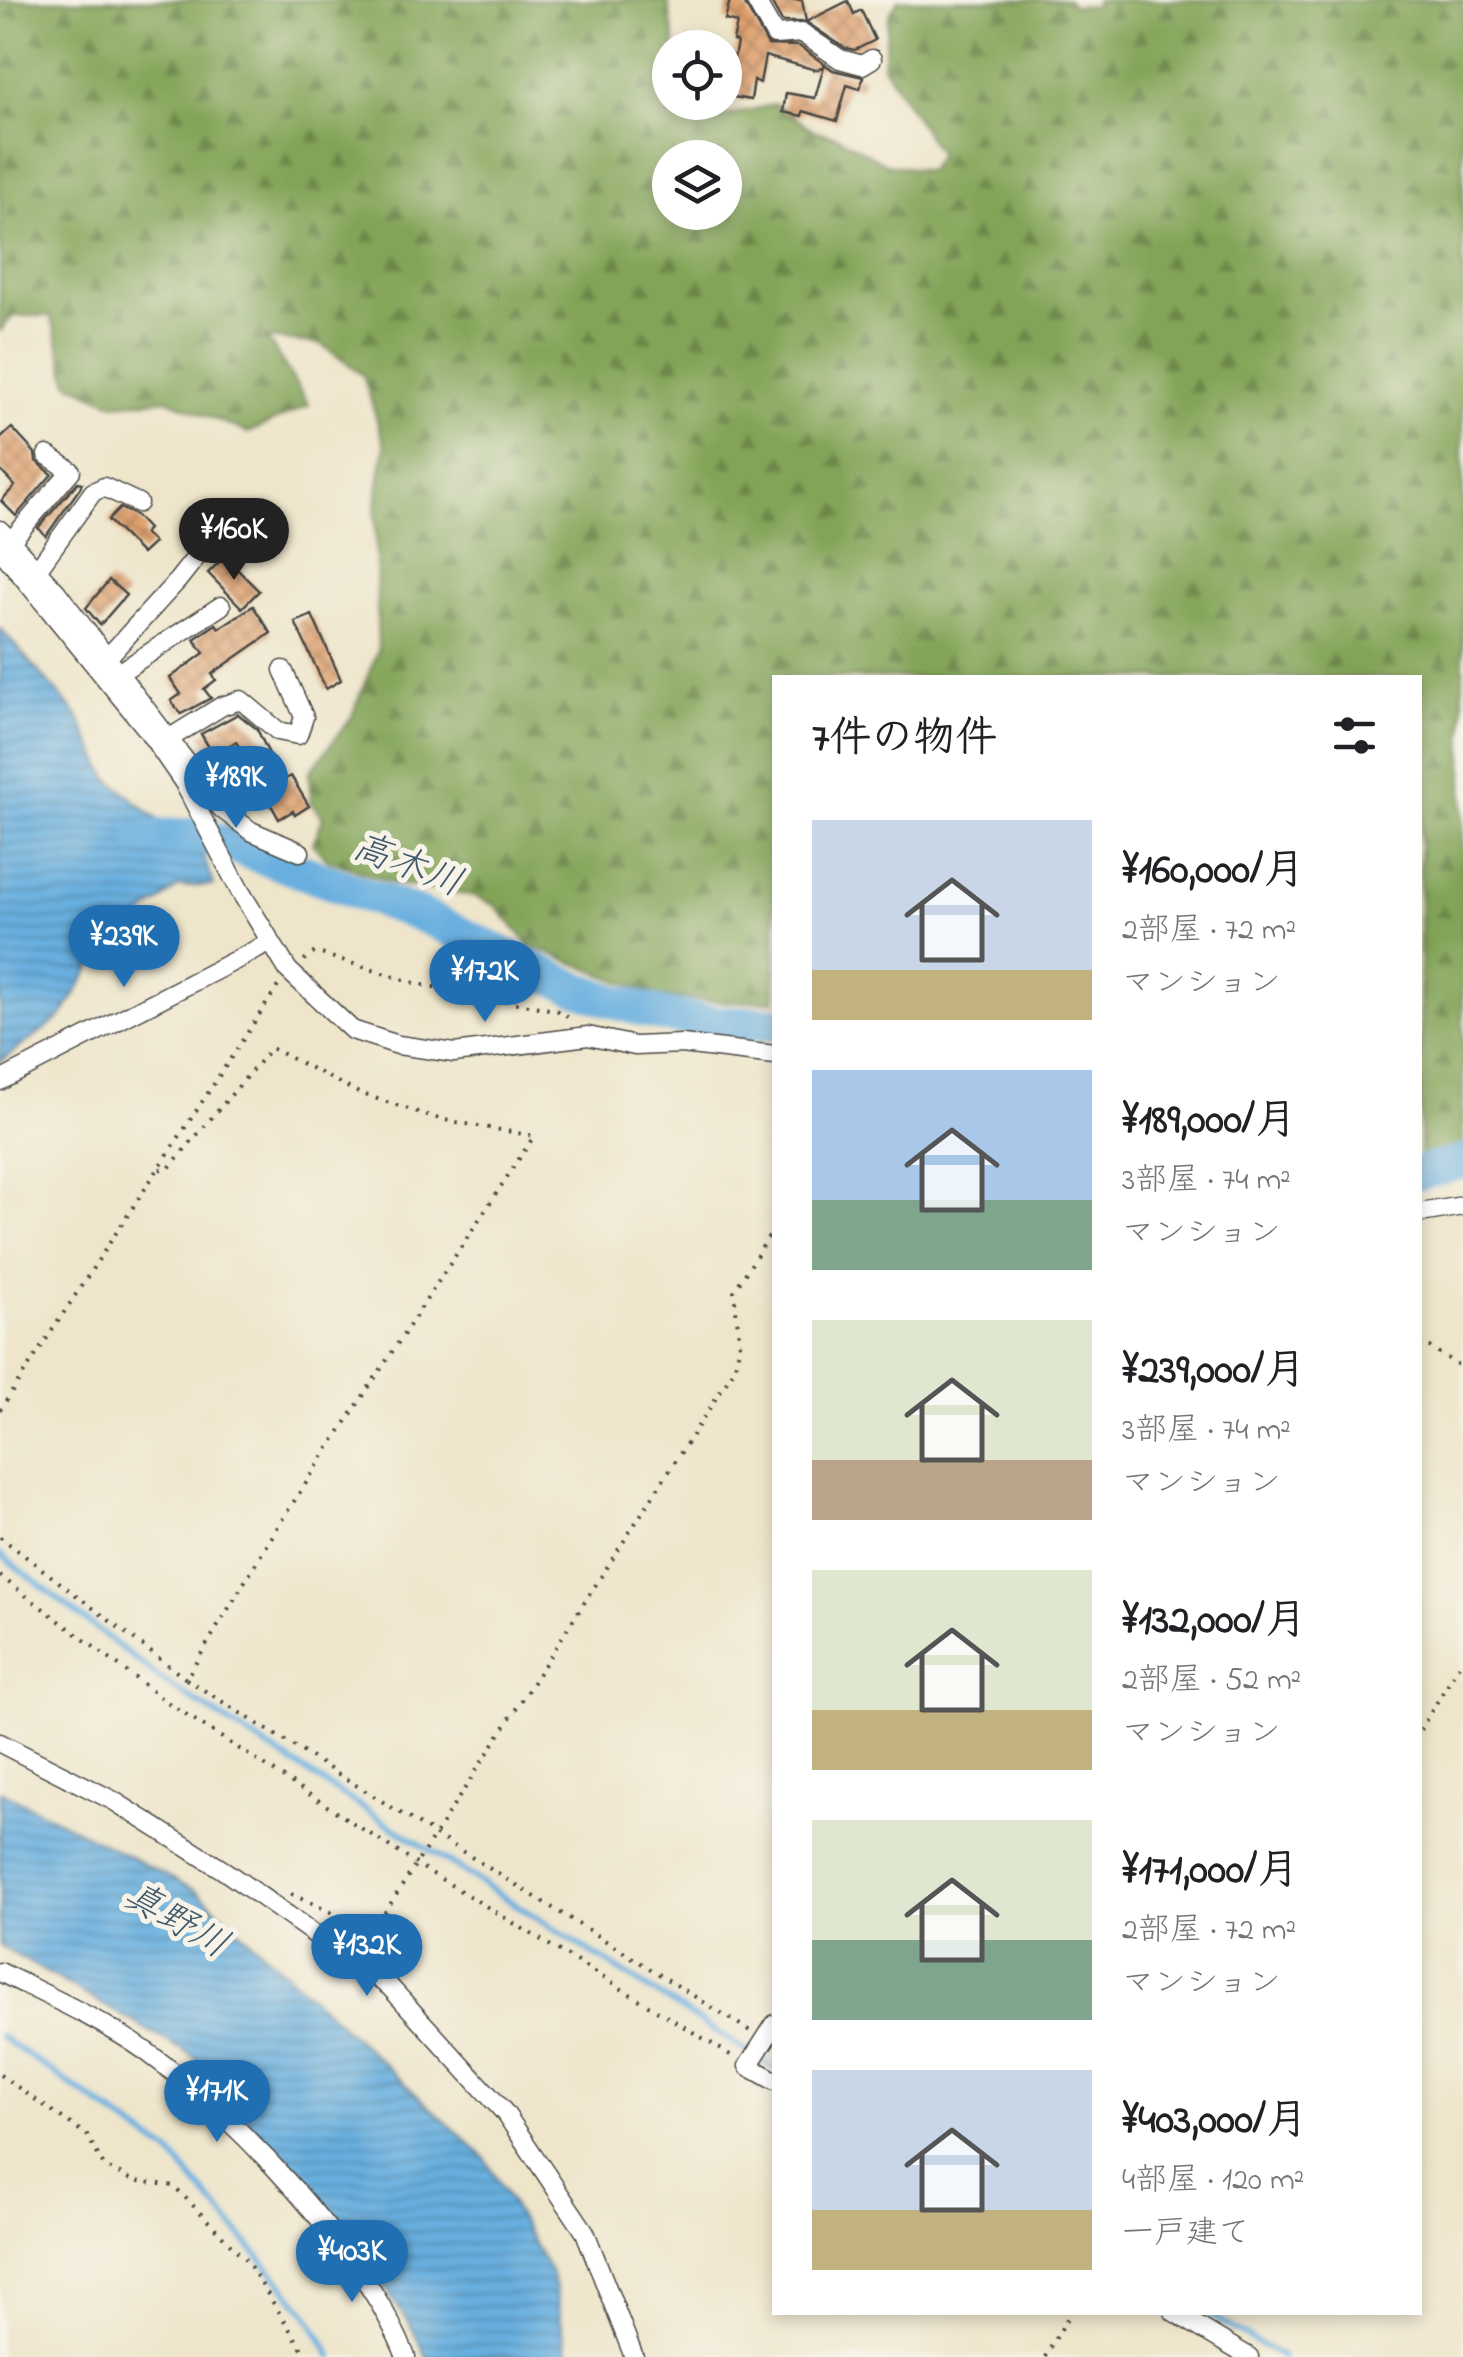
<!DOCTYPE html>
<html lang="ja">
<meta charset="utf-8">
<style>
body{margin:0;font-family:"Indie Flower","Klee One",sans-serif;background:#f2f2f2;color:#202124;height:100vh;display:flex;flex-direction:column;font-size:38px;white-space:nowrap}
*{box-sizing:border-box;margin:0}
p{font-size:32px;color:#757577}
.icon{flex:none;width:55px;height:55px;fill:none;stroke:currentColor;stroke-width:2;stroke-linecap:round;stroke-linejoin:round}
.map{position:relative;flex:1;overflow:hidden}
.side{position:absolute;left:772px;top:675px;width:650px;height:1640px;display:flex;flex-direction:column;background:#fff;border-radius:0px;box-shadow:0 5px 15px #0003}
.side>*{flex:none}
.controls{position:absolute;left:652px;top:30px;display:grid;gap:20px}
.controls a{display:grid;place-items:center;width:90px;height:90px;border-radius:50%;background:#fff;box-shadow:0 5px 15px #0003;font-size:50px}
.price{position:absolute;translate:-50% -85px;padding:0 22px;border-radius:35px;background:#1f6fb2;color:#fff;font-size:32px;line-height:65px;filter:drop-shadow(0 2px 5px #0008)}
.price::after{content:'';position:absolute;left:50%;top:60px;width:30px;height:22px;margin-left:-15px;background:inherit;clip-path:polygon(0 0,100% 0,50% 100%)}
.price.active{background:#222;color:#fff}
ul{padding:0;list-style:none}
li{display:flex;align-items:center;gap:30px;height:250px;padding:0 40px}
li span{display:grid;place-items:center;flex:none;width:280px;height:200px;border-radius:0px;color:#555}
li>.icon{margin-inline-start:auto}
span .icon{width:120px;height:120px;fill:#fffc;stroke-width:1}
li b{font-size:42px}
h2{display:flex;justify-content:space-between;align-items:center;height:120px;padding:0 40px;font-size:42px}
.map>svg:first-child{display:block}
.forest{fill:url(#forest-firs);stroke:#576842;stroke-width:2.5;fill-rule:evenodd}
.water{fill:url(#water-rules);stroke:#496d85;stroke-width:2.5}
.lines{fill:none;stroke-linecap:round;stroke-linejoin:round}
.stream{stroke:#67afdf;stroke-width:6}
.river{stroke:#67afdf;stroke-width:35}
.building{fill:url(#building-cross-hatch)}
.minor-casing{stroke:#484743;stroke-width:21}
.path{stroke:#484743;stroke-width:4;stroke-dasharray:2.5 8;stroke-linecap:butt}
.minor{stroke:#fff;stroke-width:18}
.labels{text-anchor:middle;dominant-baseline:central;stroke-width:10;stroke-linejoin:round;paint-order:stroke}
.water-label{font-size:38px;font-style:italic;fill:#40596a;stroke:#f7f3e8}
</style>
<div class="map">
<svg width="1463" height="2357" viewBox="0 0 1463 2357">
<defs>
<pattern id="forest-firs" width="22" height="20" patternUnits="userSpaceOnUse" patternTransform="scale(2.5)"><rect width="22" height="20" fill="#83a459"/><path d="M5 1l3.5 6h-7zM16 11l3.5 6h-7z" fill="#6b864a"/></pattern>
<pattern id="water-rules" width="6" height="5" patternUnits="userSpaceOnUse" patternTransform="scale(2.5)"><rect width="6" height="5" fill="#67afdf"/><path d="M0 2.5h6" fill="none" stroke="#558fb5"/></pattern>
<pattern id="building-cross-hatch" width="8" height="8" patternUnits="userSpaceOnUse" patternTransform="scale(2.5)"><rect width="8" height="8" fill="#dfa16e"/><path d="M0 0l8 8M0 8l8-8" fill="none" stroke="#b5835b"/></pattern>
</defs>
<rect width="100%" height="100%" fill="#f7f3e8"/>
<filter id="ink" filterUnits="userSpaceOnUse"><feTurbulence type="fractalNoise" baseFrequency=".01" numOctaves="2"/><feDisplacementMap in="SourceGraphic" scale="20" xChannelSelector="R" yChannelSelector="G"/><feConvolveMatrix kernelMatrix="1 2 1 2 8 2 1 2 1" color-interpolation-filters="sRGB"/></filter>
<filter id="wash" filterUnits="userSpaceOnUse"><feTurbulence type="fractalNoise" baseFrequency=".0048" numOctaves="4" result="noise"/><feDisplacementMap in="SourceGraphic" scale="40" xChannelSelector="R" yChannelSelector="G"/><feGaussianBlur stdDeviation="2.25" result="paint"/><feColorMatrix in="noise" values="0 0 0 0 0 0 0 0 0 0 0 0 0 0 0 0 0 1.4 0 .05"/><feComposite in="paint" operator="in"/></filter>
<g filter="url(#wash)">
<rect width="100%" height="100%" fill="#eee5ca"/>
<path class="forest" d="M0,0H668L675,47L670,48V102L704,103L726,116L775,104L815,131L836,136L886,164L928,171L939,154L883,66L889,16L898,0H1068L1072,6L1095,5L1096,0H1463V1148L1420,1157V678H775V1001L725,1002L659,997L529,945L495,905L474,896L392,883L328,860L313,844L323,818L311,802L309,773L351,718L378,650L375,510L385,446L363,375L321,344L267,338L309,405L248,433L167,399L115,404L69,383L51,316H13L0,331ZM670,158H725V212H670Z"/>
<path class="water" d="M0,628L77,715L108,778L158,820L197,839L214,885L178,887L104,946L62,1016L0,1062Z
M0,1791L197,1891L485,2158L552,2275L568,2357H426L412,2328L371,2267L193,2056L0,1946Z"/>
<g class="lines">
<path class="stream" d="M0,1554L166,1683L775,2069
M0,2036L171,2154L307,2313L332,2357
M1205,2312L1282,2357"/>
<path class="river" d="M142,837L202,835L423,916L575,988L619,1003L663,1015L716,1023L775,1024
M1420,1173L1463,1162"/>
</g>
<g id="blocks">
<path class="building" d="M730,0L743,1L768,45L799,46L833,70L863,77L860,89L847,85L837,121L803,111L802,116L783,112L786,93L815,98L824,66L816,70L765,56L760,83L754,80L751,100L727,96L737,42L733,41L737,23L725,20Z
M770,0H802L806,22H782Z
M848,1L854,14L861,10L875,40L855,50L845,48L806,22Z
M12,428L35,453L36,461L52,474L16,516L1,501L15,486L0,470V439Z
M78,482L82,483L80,488L46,536L38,528Z
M120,508L135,515L148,529L144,533L154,543L142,554L108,520Z
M222,559L227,563L229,561L259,591L242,608L208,573Z
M109,580L126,595L100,625L86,608Z
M253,606L271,633L212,674L216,680L204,689L211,698L181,714L171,701L181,694L170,678L204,653L194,639L216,624L219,628Z
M312,615L341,680L326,689L295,622Z
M238,714L257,729L279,775L282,774L285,779L291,776L309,806L295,815L293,811L279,819L236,742L213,754L201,734Z"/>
</g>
</g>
<g filter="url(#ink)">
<use href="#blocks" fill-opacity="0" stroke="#484743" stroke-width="2.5"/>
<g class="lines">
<g class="minor-casing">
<path id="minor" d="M755,0L775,35L802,33L840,59L862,65L872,59
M0,530L56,591L222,809L251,831L300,852
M11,541L71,471L47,455
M0,549L146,728L184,783L240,891L288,970L352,1030L398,1045L454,1053L588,1036L635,1046L682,1044L775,1055
M37,570L93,492L104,487L138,503
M107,658L178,580L208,542L242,519H264
M119,673L221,606
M170,738L222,706L241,700L278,731L298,735L304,717L283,670
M0,1081L271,942
M1420,1213L1463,1206
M0,1743L114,1801L226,1872L390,1987L505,2113L585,2232L634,2357
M0,1972C50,1997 102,2020 147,2052C237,2117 366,2254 406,2357
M775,2024L748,2066L775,2081
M1174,2312L1249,2357"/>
</g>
<path class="path" d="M304,960L315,952L418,984L559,1011L573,1020
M1420,1341L1463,1368
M0,1410L280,983
M0,1537L186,1679L285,1515L534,1136L439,1119L359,1093L271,1048L169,1168L155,1170
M0,1576L164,1700L418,1865L732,2056
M186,1679L750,2031
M1420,1730L1463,1659
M291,1894L373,1931
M395,1966L373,1931L734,1370L740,1345L734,1291L775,1227
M0,2075L87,2135L104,2166L132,2180L174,2186L247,2261L307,2357
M1045,2357L1071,2312"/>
<use href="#minor" class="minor"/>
</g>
</g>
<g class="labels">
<g class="water-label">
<text transform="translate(407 867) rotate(21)">高木川</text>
<text transform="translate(175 1922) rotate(30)">真野川</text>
</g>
</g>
</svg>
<div class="controls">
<a><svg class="icon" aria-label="locate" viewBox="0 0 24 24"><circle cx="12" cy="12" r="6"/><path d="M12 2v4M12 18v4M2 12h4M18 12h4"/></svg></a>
<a><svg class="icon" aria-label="layers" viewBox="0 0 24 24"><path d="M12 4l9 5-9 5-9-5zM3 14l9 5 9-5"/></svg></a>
</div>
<b class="price active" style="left:234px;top:583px">¥160K</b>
<b class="price" style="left:236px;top:831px">¥189K</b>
<b class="price" style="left:124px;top:990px">¥239K</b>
<b class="price" style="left:485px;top:1025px">¥172K</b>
<b class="price" style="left:367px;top:1999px">¥132K</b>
<b class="price" style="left:217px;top:2145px">¥171K</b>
<b class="price" style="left:352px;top:2305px">¥403K</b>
<section class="side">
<h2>7件の物件<svg class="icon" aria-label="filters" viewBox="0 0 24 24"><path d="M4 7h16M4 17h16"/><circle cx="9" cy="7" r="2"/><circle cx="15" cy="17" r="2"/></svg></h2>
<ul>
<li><span style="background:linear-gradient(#c9d6e8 75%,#c2b280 0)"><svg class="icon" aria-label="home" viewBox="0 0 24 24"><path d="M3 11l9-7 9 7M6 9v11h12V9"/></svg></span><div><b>¥160,000/月</b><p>2部屋 · 72 m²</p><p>マンション</p></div></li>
<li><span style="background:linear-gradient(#a9c7e8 65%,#7fa58c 0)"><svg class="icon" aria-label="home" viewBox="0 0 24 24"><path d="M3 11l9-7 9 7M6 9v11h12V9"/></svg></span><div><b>¥189,000/月</b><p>3部屋 · 74 m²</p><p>マンション</p></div></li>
<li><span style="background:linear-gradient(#dfe7d0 70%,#b9a48a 0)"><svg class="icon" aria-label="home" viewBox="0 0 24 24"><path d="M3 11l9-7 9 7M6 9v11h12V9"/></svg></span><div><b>¥239,000/月</b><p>3部屋 · 74 m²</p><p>マンション</p></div></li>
<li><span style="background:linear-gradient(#dfe7d0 70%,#c2b280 0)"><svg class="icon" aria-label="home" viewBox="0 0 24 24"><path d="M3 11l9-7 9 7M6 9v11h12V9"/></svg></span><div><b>¥132,000/月</b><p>2部屋 · 52 m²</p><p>マンション</p></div></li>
<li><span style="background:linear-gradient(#dfe7d0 60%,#7fa58c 0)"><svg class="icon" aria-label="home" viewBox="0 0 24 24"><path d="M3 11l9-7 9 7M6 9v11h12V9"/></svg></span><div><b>¥171,000/月</b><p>2部屋 · 72 m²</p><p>マンション</p></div></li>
<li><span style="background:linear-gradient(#c9d6e8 70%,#c2b280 0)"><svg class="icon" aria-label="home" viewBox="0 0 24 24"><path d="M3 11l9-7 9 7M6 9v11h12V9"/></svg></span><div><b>¥403,000/月</b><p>4部屋 · 120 m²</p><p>一戸建て</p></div></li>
</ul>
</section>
</div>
